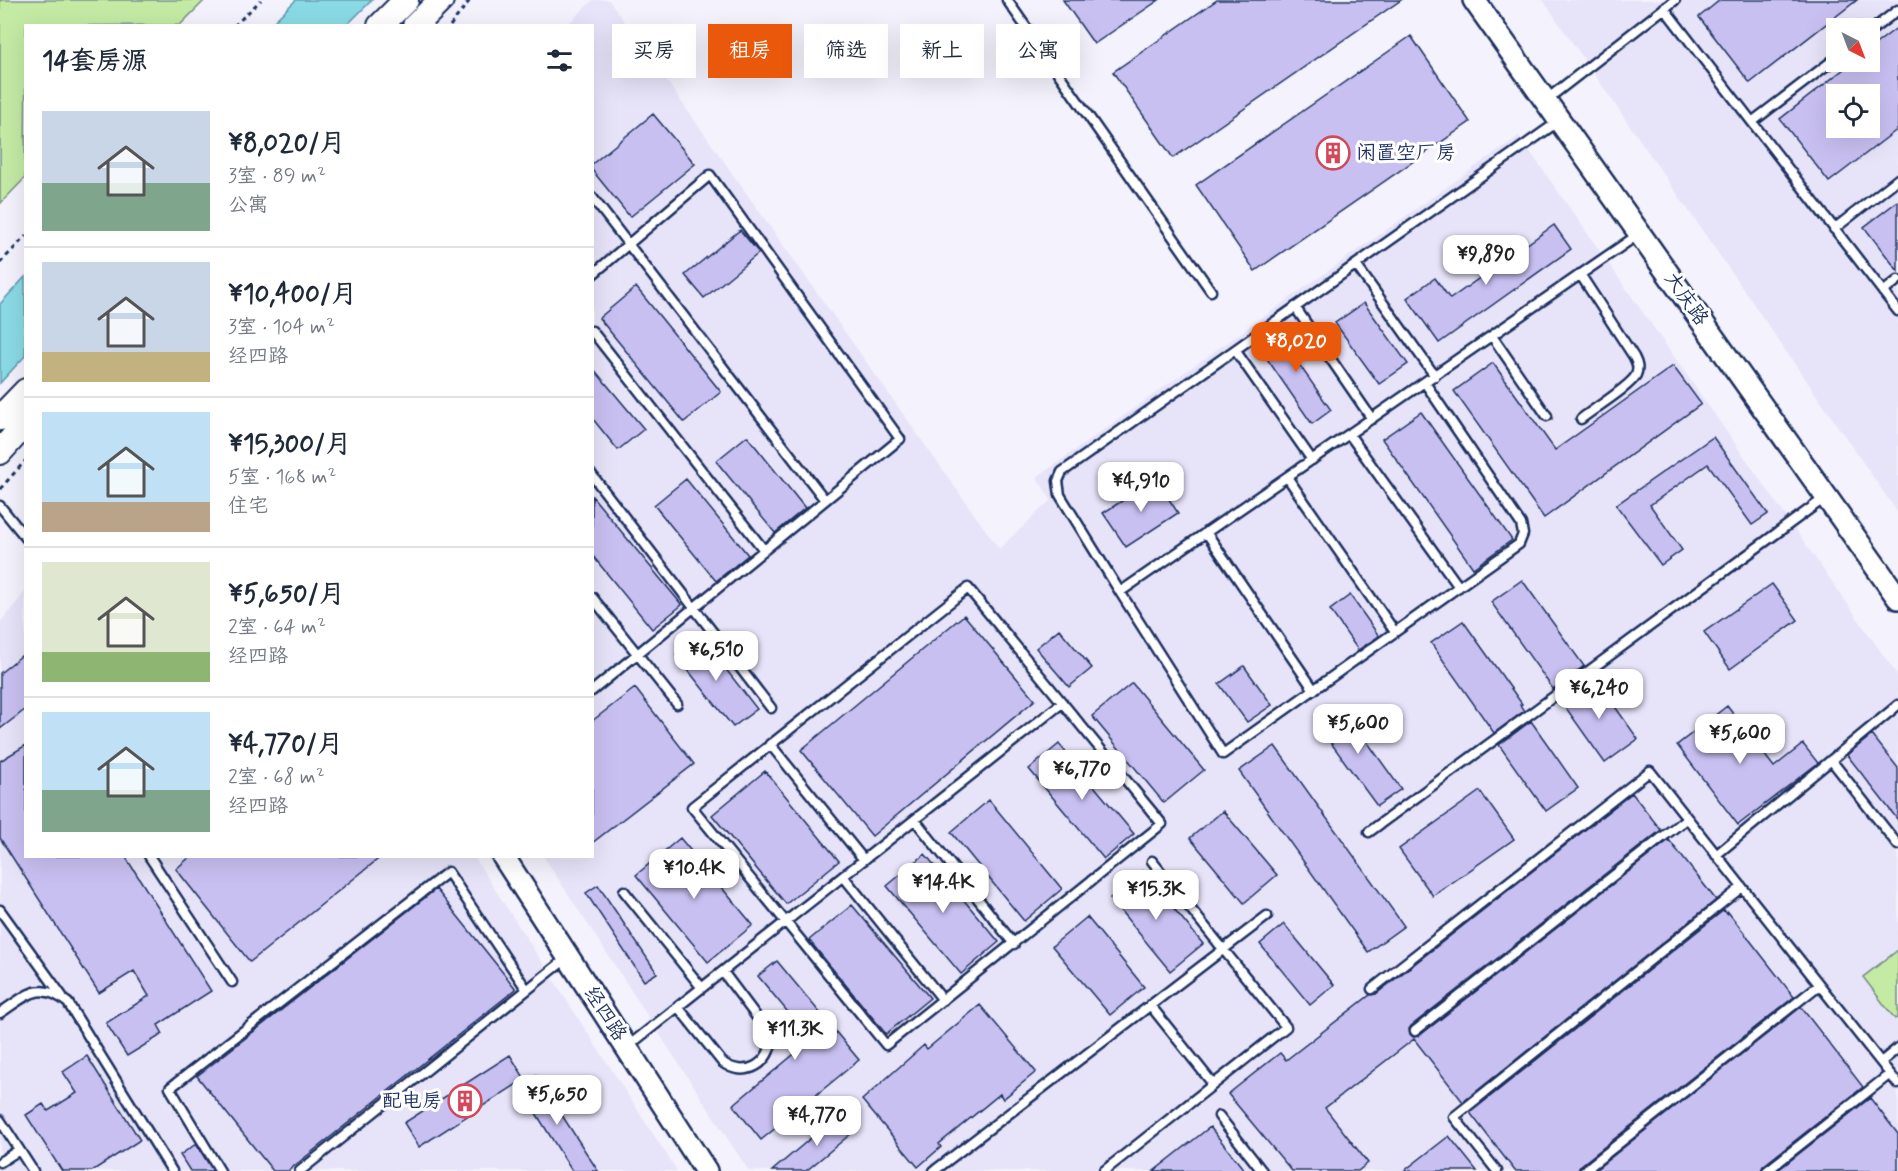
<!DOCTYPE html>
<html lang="zh">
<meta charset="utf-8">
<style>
body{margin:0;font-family:Mynerve,"LXGW WenKai TC",sans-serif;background:#f2f2f3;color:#1f2937;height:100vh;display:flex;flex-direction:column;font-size:22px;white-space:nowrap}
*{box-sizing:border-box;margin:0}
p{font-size:20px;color:#747a83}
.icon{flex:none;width:33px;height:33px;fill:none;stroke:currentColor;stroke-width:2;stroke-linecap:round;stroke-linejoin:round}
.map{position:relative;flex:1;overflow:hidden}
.panel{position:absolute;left:24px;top:24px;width:570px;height:834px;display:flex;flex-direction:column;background:#fff;border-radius:0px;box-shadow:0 6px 24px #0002}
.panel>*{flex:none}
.top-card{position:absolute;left:612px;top:24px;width:570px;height:54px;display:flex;gap:12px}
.needle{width:39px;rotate:138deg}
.buttons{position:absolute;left:1826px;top:18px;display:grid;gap:12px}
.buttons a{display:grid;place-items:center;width:54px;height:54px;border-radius:0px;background:#fff;box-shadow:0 6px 24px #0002;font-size:30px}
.price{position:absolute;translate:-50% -51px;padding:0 14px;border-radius:12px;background:#fff;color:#222;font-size:20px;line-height:39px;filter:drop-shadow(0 2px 3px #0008)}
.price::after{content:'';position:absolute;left:50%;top:36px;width:18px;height:14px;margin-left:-9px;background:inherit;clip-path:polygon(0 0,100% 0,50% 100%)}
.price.active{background:#ea580c;color:#fff}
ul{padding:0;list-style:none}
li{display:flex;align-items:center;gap:18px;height:150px;padding:0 18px}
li+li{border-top:2px solid #e0e1e3}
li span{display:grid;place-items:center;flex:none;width:168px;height:120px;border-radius:0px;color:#555}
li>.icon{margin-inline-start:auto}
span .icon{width:72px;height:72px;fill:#fffc;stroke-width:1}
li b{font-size:26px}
h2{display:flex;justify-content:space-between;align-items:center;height:72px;padding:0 18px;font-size:26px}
.pill{padding:0 21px;border-radius:0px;background:#fff;box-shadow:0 6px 24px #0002;font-size:21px;line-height:54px}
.pill.active{background:#ea580c;color:#fff}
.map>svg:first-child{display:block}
.built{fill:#e7e3f9;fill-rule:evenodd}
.green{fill:#c4eaa4;stroke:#708c81;stroke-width:1.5}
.water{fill:#8adae5;stroke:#5e96af;stroke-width:1.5}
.building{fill:#c9c0f2;stroke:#1b2f5e;stroke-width:1.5;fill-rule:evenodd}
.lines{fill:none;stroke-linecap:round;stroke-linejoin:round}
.service-casing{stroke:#1b2f5e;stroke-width:13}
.tertiary-casing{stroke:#1b2f5e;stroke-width:26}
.secondary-casing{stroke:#1b2f5e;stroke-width:28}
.path{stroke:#1b2f5e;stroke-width:3;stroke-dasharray:4.5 4.5;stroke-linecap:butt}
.service{stroke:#fff;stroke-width:8}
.tertiary{stroke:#fff;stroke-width:21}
.secondary{stroke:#fff;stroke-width:24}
.labels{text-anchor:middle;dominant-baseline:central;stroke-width:6;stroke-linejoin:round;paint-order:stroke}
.poi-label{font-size:20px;fill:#1b2f5e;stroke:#fff;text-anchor:start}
.street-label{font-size:20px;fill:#1b2f5e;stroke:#fff}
</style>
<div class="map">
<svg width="1898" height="1171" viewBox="0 0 1898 1171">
<rect width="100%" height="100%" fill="#f4f2fc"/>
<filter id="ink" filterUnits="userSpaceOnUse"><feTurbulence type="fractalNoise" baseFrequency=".0167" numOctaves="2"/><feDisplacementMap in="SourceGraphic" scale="12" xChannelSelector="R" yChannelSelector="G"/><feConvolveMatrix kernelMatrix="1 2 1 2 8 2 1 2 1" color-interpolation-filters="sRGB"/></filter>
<g filter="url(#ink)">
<path class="built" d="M593,0H609L999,549L1051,500L1037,477L1519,136L1898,676V1171H749L544,857L592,856V26L567,25Z
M1543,0H1898V513ZM1836,28H1869V62H1836ZM1836,94H1869V128H1836Z
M25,592L26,856L474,857L677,1171H0V623Z"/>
<path class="green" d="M0,0H205L180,25L26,26L25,178L0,204Z
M1898,950V1017L1895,1019L1863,977Z"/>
<path class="water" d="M296,0H372L347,25H270Z
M25,277V356L0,383V304Z"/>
<path class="building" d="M1063,0H1159L1094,44Z
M1217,0H1401L1173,158L1113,72Z
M1720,0H1857L1750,83L1699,17Z
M1898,27V129L1829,182L1780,119L1853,62H1869V49ZM1836,94H1869V128H1836Z
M1411,36L1470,122L1255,271L1196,185Z
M653,114L695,164L630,217L592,170V164Z
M1898,201V271L1864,227Z
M1554,225L1571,249L1439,343L1407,298L1435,278L1450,299Z
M740,230L759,253L704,298L685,275Z
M636,287L721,392L684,422L599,318Z
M1364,303L1408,364L1379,384L1335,323Z
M1294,327L1312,353L1298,363L1331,410L1312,424L1261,350Z
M1493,363L1555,450L1673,366L1701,404L1544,518L1454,391Z
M592,367L644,429L618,450L592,418Z
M1421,412L1512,540L1473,568L1382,439Z
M747,436L805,508L775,533L716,461Z
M1713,437L1768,514L1752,525L1708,464L1650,505L1682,550L1661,565L1616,505Z
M686,479L748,555L716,581L654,505Z
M1156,479L1178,513L1126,547L1103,513Z
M592,496L682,605L652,629L592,555Z
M1522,580L1584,666L1553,689L1491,602Z
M1772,584L1798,620L1730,669L1704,632Z
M1350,595L1379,636L1358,650L1330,610Z
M964,615L1035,700L872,836L801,750Z
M1463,621L1522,704L1520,705L1524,711L1494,733L1431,643Z
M1059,629L1092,668L1069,687L1036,648Z
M700,636L757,709L733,727L676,655Z
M26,652V709L0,729V673Z
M1244,666L1272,705L1247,722L1219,684Z
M1591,677H1594L1638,739L1605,763L1561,701Z
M1132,683L1204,770L1164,803L1092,716Z
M635,688L694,764L592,843V721Z
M1340,704L1401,789L1377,806L1315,721Z
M1727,706L1774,767L1803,744L1818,763L1738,825L1677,745Z
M1531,721L1578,788L1546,811L1499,745Z
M1872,735L1898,768V820L1847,755Z
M1059,744L1134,834L1104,859L1029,769Z
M26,745V856H125L211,991L158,1025L163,1034L127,1056L106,1023L149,996L134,971L99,993L0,838V761Z
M1275,746L1404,926L1368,952L1239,771Z
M765,771L839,861L786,904L712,815Z
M1480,791L1514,839L1433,896L1399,849Z
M1632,793L1661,830L1411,1026L1409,1029L1410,1034L1413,1037L1419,1036L1669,840L1716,900L1463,1102L1414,1039L1325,1108L1368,1163L1358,1171H1292L1228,1094L1280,1053L1286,1060L1370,995L1376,994Z
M989,800L1062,889L1024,921L951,832Z
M1223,811L1277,875L1244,903L1190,838Z
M680,838L753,925L708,962L636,875Z
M925,854L999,942L961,974L887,886Z
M191,856H382L250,962L176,869Z
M1143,871L1203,944L1170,971L1110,898Z
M598,885L657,973L644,981L586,893Z
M436,889L516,989L288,1171H273L197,1076Z
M852,905L930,998L886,1034L809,940Z
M1724,910L1727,914L1728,912L1794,997L1580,1166L1578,1171H1515L1471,1114V1112Z
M1087,917L1144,987L1110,1015L1052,946Z
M1284,924L1334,985L1310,1005L1260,944Z
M777,961L859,1060L761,1140L733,1105L811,1040L758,976Z
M980,1005L1036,1072L1003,1099L1000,1094L939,1144L941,1147L918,1167L862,1100L924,1045L927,1049Z
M1801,1007L1863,1087L1763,1166L1761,1171H1594Z
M510,1055L525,1079L419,1147L404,1123Z
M87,1056L140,1140L92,1171H62L26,1115L43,1104L48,1111L77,1093L63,1072Z
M536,1075L598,1171H572L519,1086Z
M1870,1098L1898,1134V1171H1777Z
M838,1115L853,1132L806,1171H772Z
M1210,1127L1245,1171H1154Z
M1449,1136L1477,1171H1404Z
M196,1144L213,1171H190L180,1155Z"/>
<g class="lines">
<g class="service-casing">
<path id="service" d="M1007,0L1211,291
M1664,8L1898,311
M1869,32L1898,10
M1546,100L1675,0
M1752,122L1836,58
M592,197L825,500
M1834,229L1898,179
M1356,265L1435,376
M1580,274L1634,357C1637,363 1639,368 1636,375C1631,386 1592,410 1581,419
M592,275L710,175L900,439L592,691
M1883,292L1898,280
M1295,307L1372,419
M592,331L764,550
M1492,336L1547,416
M1235,350L1312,460
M1425,383L1521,524L1523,534L1519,544L1223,754L1120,592L1639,234
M1349,434L1459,587
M592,475L771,708
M1287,477L1395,632
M0,506L26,538
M1206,532L1314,690
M968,588L1162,824L886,1045L692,807Z
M1120,592L1060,495L1058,481L1062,472L1559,121
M592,597L677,704
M770,744L864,860
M1831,760L1898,845
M915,820L1014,944
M1369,832L1826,497
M1716,855L1898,705
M149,856L232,982
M843,876L943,1000
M624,891L702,988
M0,910L62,996
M1372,989L1650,771L1898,1084
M1150,1005L1213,1084
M678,1007L722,1062C745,1080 773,1063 771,1036L723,972
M0,1013C26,996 40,979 68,1003L172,1171
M1415,1031L1687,818
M627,1047L1062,703
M1881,1062L1898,1048
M1219,1116L1262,1171
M0,1120L33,1171
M0,1162L19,1150
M220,1171L170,1088L448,872L527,990
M300,1171L567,958
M934,1171L1267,916
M1104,1171L1286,1027L1152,861
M1497,1171L1454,1117L1742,887
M1584,1171L1819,985
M1767,1171L1890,1074"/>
</g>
<g class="tertiary-casing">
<path id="tertiary" d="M1474,0L1898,598
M503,856L706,1171"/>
</g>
<g class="secondary-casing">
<path id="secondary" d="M380,26L406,0
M415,26L441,0
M0,418L26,391
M0,452L26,423"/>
</g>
<path class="path" d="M234,26L261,0
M450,26L470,0
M0,263L26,236
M0,489L26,460"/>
<use href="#service" class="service"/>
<use href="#tertiary" class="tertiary"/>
<use href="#secondary" class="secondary"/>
</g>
</g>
<defs>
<g id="building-ring" transform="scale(1.725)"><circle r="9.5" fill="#fff" stroke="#d1495b" stroke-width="1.5"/><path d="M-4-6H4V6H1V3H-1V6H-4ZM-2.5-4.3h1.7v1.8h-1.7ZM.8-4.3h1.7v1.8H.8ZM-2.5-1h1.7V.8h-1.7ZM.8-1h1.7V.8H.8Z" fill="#d1495b"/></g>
</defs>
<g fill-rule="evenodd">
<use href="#building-ring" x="1333" y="153"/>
<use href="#building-ring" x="465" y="1101"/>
</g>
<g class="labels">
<g class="poi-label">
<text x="1356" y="153">闲置空厂房</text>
<text x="442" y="1101" text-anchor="end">配电房</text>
</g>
<g class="street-label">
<text transform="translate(1686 299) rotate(55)">大庆路</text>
<text transform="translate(605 1014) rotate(57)">经四路</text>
</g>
</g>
</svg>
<div class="buttons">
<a><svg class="needle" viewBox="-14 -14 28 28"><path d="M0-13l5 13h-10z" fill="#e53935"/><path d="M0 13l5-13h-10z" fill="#747a83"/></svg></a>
<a><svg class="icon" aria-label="locate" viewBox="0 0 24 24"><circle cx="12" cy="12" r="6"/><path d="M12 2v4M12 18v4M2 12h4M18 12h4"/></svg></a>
</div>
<b class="price" style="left:1486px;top:286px">¥9,890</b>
<b class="price active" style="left:1296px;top:373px">¥8,020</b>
<b class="price" style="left:1141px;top:513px">¥4,910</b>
<b class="price" style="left:716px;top:682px">¥6,510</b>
<b class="price" style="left:1599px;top:720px">¥6,240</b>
<b class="price" style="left:1358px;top:755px">¥5,600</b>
<b class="price" style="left:1740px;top:765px">¥5,600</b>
<b class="price" style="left:1082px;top:801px">¥6,770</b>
<b class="price" style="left:694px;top:900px">¥10.4K</b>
<b class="price" style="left:943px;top:914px">¥14.4K</b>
<b class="price" style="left:1156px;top:921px">¥15.3K</b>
<b class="price" style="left:795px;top:1061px">¥11.3K</b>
<b class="price" style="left:557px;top:1126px">¥5,650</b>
<b class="price" style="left:817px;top:1147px">¥4,770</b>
<div class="top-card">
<a class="pill">买房</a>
<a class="pill active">租房</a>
<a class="pill">筛选</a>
<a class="pill">新上</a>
<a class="pill">公寓</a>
</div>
<section class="panel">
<h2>14套房源<svg class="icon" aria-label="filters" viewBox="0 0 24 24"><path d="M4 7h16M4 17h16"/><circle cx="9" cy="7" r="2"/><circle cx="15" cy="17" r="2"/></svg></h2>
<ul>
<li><span style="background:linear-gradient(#c9d6e8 60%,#7fa58c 0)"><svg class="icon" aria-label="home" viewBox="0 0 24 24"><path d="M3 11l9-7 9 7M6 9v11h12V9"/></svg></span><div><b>¥8,020/月</b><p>3室 · 89 m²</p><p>公寓</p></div></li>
<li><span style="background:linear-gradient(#c9d6e8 75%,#c2b280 0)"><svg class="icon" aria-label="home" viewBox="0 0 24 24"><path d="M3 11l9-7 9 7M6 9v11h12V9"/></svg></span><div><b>¥10,400/月</b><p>3室 · 104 m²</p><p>经四路</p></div></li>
<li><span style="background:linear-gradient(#bfe0f5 75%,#b9a48a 0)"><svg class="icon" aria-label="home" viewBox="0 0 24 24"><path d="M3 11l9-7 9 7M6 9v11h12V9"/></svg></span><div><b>¥15,300/月</b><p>5室 · 168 m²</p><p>住宅</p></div></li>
<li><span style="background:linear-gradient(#dfe7d0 75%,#8fb573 0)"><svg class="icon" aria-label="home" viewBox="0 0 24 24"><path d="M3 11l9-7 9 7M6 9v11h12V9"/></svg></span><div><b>¥5,650/月</b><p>2室 · 64 m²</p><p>经四路</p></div></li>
<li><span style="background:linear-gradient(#bfe0f5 65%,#7fa58c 0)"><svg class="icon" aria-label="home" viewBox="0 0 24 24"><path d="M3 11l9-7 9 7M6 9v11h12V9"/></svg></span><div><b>¥4,770/月</b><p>2室 · 68 m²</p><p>经四路</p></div></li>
</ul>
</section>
</div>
